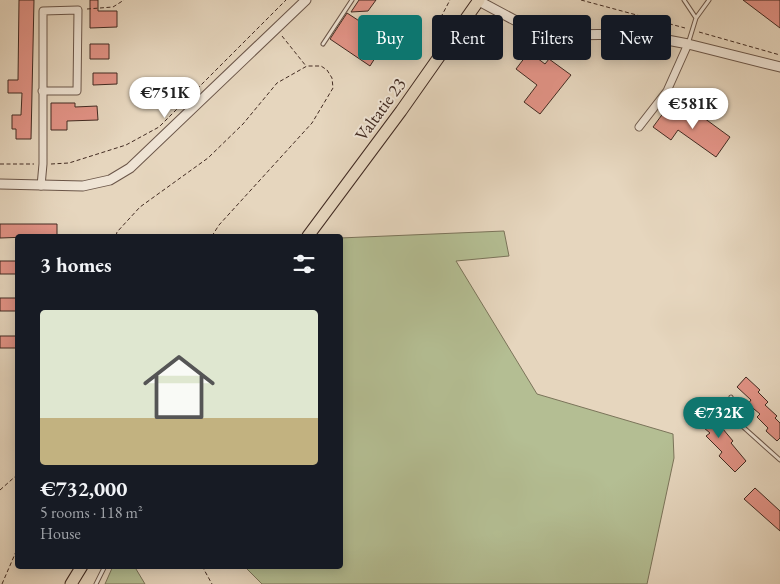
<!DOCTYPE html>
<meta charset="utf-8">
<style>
body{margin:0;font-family:"EB Garamond",serif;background:#242831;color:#f1f3f6;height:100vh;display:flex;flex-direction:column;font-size:19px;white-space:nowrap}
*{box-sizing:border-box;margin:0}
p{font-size:16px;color:#9ea1a6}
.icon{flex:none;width:28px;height:28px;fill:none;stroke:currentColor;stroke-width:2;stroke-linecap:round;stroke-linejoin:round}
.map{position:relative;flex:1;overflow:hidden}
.sheet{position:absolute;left:15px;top:234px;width:328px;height:335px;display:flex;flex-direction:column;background:#171b24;border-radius:5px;box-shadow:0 2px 12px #0003}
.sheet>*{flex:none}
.banner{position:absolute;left:358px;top:15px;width:348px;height:45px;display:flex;gap:10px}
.price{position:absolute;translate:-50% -42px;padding:0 11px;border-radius:18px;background:#fff;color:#222;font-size:16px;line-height:32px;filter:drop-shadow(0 1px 2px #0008)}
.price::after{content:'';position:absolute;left:50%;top:30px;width:15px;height:11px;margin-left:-8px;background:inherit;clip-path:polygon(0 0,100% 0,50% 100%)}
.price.on{background:#0f766e;color:#fff}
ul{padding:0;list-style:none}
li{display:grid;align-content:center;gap:10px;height:265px;padding:0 25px}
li+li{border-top:1px solid #363941}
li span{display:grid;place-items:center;height:155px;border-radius:5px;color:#555}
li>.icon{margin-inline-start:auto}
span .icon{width:90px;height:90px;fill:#fffc;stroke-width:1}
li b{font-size:21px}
h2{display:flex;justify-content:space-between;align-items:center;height:60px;padding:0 25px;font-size:21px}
.tag{padding:0 18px;border-radius:5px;background:#171b24;box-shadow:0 2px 12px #0003;font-size:18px;line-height:45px}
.tag.on{background:#0f766e;color:#fff}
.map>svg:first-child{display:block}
.green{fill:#b4be93;stroke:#7b745a}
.building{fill:#e29386;stroke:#422b22}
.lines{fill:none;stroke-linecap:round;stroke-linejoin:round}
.service-casing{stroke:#6b5649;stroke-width:5}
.minor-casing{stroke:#6b5649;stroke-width:9}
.tertiary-casing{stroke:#6b5649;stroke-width:11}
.trunk-casing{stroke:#422b22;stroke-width:13}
.path{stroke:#422b22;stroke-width:1;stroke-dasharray:4 2.5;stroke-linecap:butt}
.service{stroke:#efe4d5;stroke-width:3}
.minor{stroke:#efe4d5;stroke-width:7}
.tertiary{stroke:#efe4d5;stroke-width:9}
.trunk{stroke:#e6d6be;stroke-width:11}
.labels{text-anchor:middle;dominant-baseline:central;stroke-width:4;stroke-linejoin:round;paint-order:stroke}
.street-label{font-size:18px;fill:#422b22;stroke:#efe4d5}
</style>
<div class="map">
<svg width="780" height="584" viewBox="0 0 780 584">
<rect width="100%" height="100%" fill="#e6d6be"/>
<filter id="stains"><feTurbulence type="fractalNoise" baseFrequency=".004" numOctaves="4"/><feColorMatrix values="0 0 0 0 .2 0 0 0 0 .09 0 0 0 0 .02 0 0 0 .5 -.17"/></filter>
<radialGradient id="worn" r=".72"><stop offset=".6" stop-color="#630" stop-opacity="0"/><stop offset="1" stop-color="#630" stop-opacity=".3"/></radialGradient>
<path class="green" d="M504,231L509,256L456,261L537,394L673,434L674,458L647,584H262L244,566H340V238Z
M113,566H137L136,569L145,584H105Z"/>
<path class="building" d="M19,0H34L31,139H16V129H12V115H21L22,93H8V80H18Z
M90,0H98V11H117V27L90,28Z
M359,0H376L368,11L351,12Z
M743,0H780V28Z
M347,13L387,39L370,66L330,39Z
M90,44H109V59H90Z
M529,52L545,64L549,59L571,75L540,114L524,102L537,85L516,69Z
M93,73H117V84L93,85Z
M51,103H75V107L97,106L98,120L67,121V130H51Z
M693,110L730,137L716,157L678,130L671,140L653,127L664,112Z
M0,224H57V236L0,238Z
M0,261H18V274H0Z
M0,298H18V311H0Z
M0,336H18V348H0Z
M746,377L760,390L758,392L768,402L765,405L777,416L775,418L780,423V438L777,441L766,431L768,428L757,417L760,414L748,404L751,400L737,387Z
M701,405L718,421L717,422L733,441L731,443L746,461L735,472L719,456L722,452L706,436L710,433L691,417Z
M755,488L780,511V531L744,499Z"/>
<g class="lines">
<g class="service-casing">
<path id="service" d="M684,0L696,18L688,44
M696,18L709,0
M323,44L352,0
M731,397L742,426L780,460
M96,584L105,566"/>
</g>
<g class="minor-casing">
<path id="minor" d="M639,127L667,91L688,44
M41,186L43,164V11L78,10L77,91H42"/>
</g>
<g class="tertiary-casing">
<path id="tertiary" d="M477,0L520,23L562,35L636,34L688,44L780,67
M0,184L83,186L110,180L130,168L306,0"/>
</g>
<g class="trunk-casing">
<path id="trunk" d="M308,236L401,111L479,0
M71,584L82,566"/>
</g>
<path class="path" d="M581,0L685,28
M87,9L113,7L124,0
M699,32L780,55
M282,36L306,66
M439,37L441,17L450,0
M0,164H34
M51,164L69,163L126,145L159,127L286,0
M116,236L117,232L140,207L208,158L243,124L277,83L307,66H321L327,70L332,78L333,88L312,123L219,225L212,236
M0,490L18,474
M202,566L212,584
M2,584L18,547"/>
<use href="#service" class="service"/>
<use href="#minor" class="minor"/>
<use href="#tertiary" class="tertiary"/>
<use href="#trunk" class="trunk"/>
</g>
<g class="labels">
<g class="street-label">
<text transform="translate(380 109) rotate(-54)">Valtatie 23</text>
</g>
</g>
<rect width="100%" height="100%" filter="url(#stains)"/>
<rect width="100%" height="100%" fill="url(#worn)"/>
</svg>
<b class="price" style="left:165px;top:119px">€751K</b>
<b class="price" style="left:693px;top:130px">€581K</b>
<b class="price on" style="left:719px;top:439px">€732K</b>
<div class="banner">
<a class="tag on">Buy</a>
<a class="tag">Rent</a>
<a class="tag">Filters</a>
<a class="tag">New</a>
</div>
<section class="sheet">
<h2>3 homes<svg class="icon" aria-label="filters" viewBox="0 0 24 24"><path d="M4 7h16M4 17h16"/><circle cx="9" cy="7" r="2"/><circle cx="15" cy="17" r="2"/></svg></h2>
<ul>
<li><span style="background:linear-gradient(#dfe7d0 70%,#c2b280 0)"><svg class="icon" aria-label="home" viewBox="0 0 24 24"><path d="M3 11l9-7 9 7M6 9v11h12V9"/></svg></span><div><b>€732,000</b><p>5 rooms · 118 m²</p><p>House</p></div></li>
</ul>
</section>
</div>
